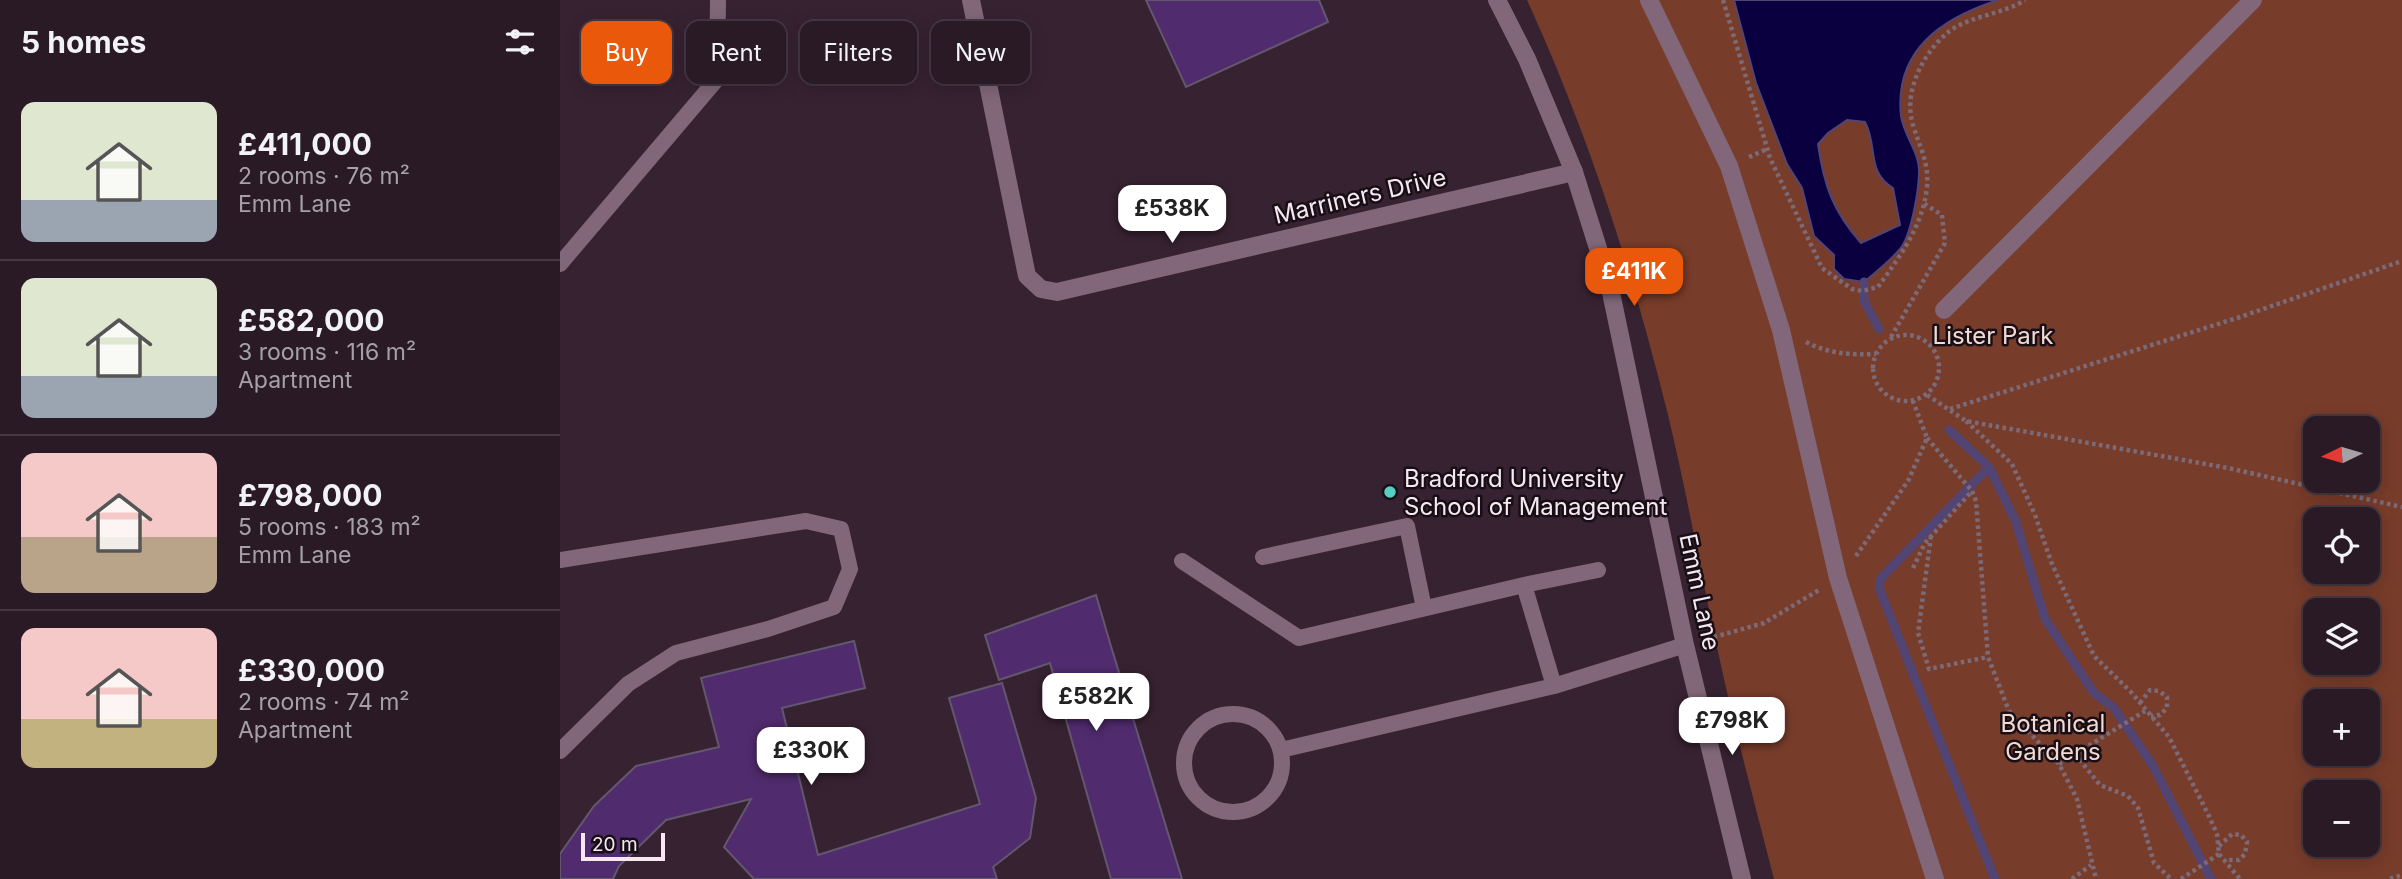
<!DOCTYPE html>
<meta charset="utf-8">
<style>
body{margin:0;font-family:Inter,sans-serif;background:#352732;color:#f1f3f6;height:100vh;display:flex;flex-direction:column;font-size:26px;white-space:nowrap}
*{box-sizing:border-box;margin:0}
p{font-size:23px;color:#a5a1a7}
.icon{flex:none;width:38px;height:38px;fill:none;stroke:currentColor;stroke-width:2;stroke-linecap:round;stroke-linejoin:round}
.map{position:relative;flex:1;overflow:hidden}
.side{display:flex;flex-direction:column;background:#291a25;width:560px}
.side>*{flex:none}
.banner{position:absolute;left:21px;top:21px;width:665px;height:63px;display:flex;gap:14px}
.needle{width:46px;rotate:265deg}
.fabs{position:absolute;left:1743px;top:416px;display:grid;gap:14px}
.fabs a{display:grid;place-items:center;width:77px;height:77px;border-radius:14px;background:#291a25;box-shadow:0 4px 18px #0003,0 0 0 2px #453842;font-size:35px}
.scale{position:absolute;left:21px;bottom:18px;width:84px;box-sizing:border-box;padding-left:7px;border:4px solid #f6e7f1;border-top:0;font-size:19px;line-height:24px;white-space:nowrap;color:#f6e7f1;-webkit-text-stroke:5px #180f16;paint-order:stroke}
.price{position:absolute;translate:-50% -60px;padding:0 16px;border-radius:14px;background:#fff;color:#222;font-size:23px;line-height:46px;filter:drop-shadow(0 2px 4px #0008)}
.price::after{content:'';position:absolute;left:50%;top:42px;width:21px;height:16px;margin-left:-10px;background:inherit;clip-path:polygon(0 0,100% 0,50% 100%)}
.price.on{background:#ea580c;color:#fff}
ul{padding:0;list-style:none}
li{display:flex;align-items:center;gap:21px;height:175px;padding:0 21px}
li+li{border-top:2px solid #453842}
li span{display:grid;place-items:center;flex:none;width:196px;height:140px;border-radius:14px;color:#555}
li>.icon{margin-inline-start:auto}
span .icon{width:84px;height:84px;fill:#fffc;stroke-width:1}
li b{font-size:30px}
h2{display:flex;justify-content:space-between;align-items:center;height:84px;padding:0 21px;font-size:30px}
.tag{padding:0 24px;border-radius:14px;background:#291a25;box-shadow:0 4px 18px #0003,0 0 0 2px #453842;font-size:24px;line-height:63px}
.tag.on{background:#ea580c;color:#fff}
main{display:flex;flex:1;min-height:0}
.map>svg:first-child{display:block}
.green{fill:#783c2a;fill-rule:evenodd}
.water{fill:#0b003f;stroke:#524574;stroke-width:2;fill-rule:evenodd}
.lines{fill:none;stroke-linecap:round;stroke-linejoin:round}
.stream{stroke:#524574;stroke-width:9}
.building{fill:#502b6d;stroke:#63576f;stroke-width:2}
.path{stroke:#7d6a77;stroke-width:4.5;stroke-dasharray:3.5 3.5;stroke-linecap:butt}
.service{stroke:#816779;stroke-width:16}
.pedestrian{stroke:#816779;stroke-width:18}
.minor{stroke:#816779;stroke-width:18}
.tertiary{stroke:#816779;stroke-width:18}
.poi-dot{fill:#56cec3;stroke:#180f16;stroke-width:2.5}
.labels{text-anchor:middle;dominant-baseline:central;stroke-width:5;stroke-linejoin:round;paint-order:stroke}
.street-label{font-size:24px;fill:#f6e7f1;stroke:#180f16}
.park-label{font-size:24px;fill:#f2d9d2;stroke:#180f16}
.poi-label{font-size:24px;fill:#f6e7f1;stroke:#180f16;text-anchor:start}
</style>
<main>
<section class="side">
<h2>5 homes<svg class="icon" aria-label="filters" viewBox="0 0 24 24"><path d="M4 7h16M4 17h16"/><circle cx="9" cy="7" r="2"/><circle cx="15" cy="17" r="2"/></svg></h2>
<ul>
<li><span style="background:linear-gradient(#dfe7d0 70%,#9aa5b1 0)"><svg class="icon" aria-label="home" viewBox="0 0 24 24"><path d="M3 11l9-7 9 7M6 9v11h12V9"/></svg></span><div><b>£411,000</b><p>2 rooms · 76 m²</p><p>Emm Lane</p></div></li>
<li><span style="background:linear-gradient(#dfe7d0 70%,#9aa5b1 0)"><svg class="icon" aria-label="home" viewBox="0 0 24 24"><path d="M3 11l9-7 9 7M6 9v11h12V9"/></svg></span><div><b>£582,000</b><p>3 rooms · 116 m²</p><p>Apartment</p></div></li>
<li><span style="background:linear-gradient(#f6c9c9 60%,#b9a48a 0)"><svg class="icon" aria-label="home" viewBox="0 0 24 24"><path d="M3 11l9-7 9 7M6 9v11h12V9"/></svg></span><div><b>£798,000</b><p>5 rooms · 183 m²</p><p>Emm Lane</p></div></li>
<li><span style="background:linear-gradient(#f6c9c9 65%,#c2b280 0)"><svg class="icon" aria-label="home" viewBox="0 0 24 24"><path d="M3 11l9-7 9 7M6 9v11h12V9"/></svg></span><div><b>£330,000</b><p>2 rooms · 74 m²</p><p>Apartment</p></div></li>
</ul>
</section>
<div class="map">
<svg width="1842" height="879" viewBox="0 0 1842 879">
<rect width="100%" height="100%" fill="#372231"/>
<path class="green" d="M967,0H1842V879H1214C1197,812 1179,746 1164,679C1144,591 1129,502 1108,415C1073,273 1028,133 967,0ZM1755,429H1808V481H1755ZM1755,520H1808V572H1755ZM1755,611H1808V663H1755ZM1755,702H1808V754H1755ZM1755,793H1808V845H1755Z"/>
<path class="water" d="M1174,0H1438C1383,18 1334,49 1341,116C1343,134 1360,153 1359,172C1359,190 1351,236 1340,249C1330,261 1316,272 1304,282L1284,279L1274,269V255L1254,236L1242,188L1227,164L1196,83ZM1287,120L1305,122C1318,146 1306,172 1333,188L1340,225L1301,243C1273,211 1264,186 1258,144L1268,133Z"/>
<g class="lines">
<path class="stream" d="M1304,282V301L1319,329
M1389,430L1429,467L1456,522L1485,619L1534,693L1554,708L1593,766L1651,879
M1429,467L1321,578L1319,588L1435,879"/>
</g>
<path class="building" d="M586,0H759L768,22L626,87Z
M536,595L550,643L622,879H551L490,663L439,680L425,635Z
M294,641L305,688L222,708L258,855L420,804L389,698L442,683L476,798L470,838L433,867L437,879H194L164,847L191,799L106,820L59,866L53,879H0V854L34,806L76,766L159,747L141,678Z"/>
<g class="lines">
<path class="path" d="M1163,0L1210,158L1262,268L1292,289L1302,291L1318,287C1340,256 1363,226 1367,187C1369,162 1360,148 1353,125C1343,93 1362,55 1386,34C1406,16 1442,15 1465,0
M1189,157L1207,149
M1313 368a33 33 0 1 1 66 0a33 33 0 1 1-66 0Z
M1331,337L1385,243L1382,215L1363,203
M1246,342C1269,354 1291,355 1316,354
M1367,395L1406,421L1668,468L1842,507
M1390,409L1680,317L1842,261
M1406,421L1452,464L1475,515L1492,564L1534,656L1571,692L1609,737L1648,814L1657,834L1659,854L1680,879
M1367,438L1412,491
M1371,536L1358,633L1369,669L1428,657
M1296,556L1348,481L1367,438L1353,401
M1353,568L1365,543L1412,491L1416,501L1428,657L1449,711L1499,764L1517,799L1536,879
M1147,639L1204,623L1259,590
M1580,703L1590,690L1599,691L1607,697V708L1600,715L1591,716
M1515,754L1540,785L1568,796L1578,808L1594,863L1611,879
M1499,764L1585,711
M1659,846L1672,834L1681,835L1687,842L1685,854L1679,860H1665
M1512,879L1531,865
M1621,879L1659,854
M1830,879L1842,875"/>
<path class="service" d="M0,264L157,79L158,0
M703,557L847,526L864,608
M0,560L246,521L281,529L290,569L274,607L208,629L116,653L68,684L0,751
M622,561L739,638L964,585L994,686
M964,585L1038,570
M624 763a49 49 0 1 1 98 0a49 49 0 1 1-98 0Z
M721,750L994,686L1125,645"/>
<path class="pedestrian" d="M1089,0L1169,166L1221,330L1278,578L1375,879
M1384,310L1693,0"/>
<path class="minor" d="M411,0L467,276L481,289L497,292L1014,172"/>
<path class="tertiary" d="M937,0L967,59L1014,172L1049,283L1125,645L1182,879"/>
</g>
<circle class="poi-dot" cx="830" cy="492" r="7"/>
<g class="labels">
<g class="street-label">
<text transform="translate(800 196) rotate(-13)">Marriners Drive</text>
<text transform="translate(1140 592) rotate(78)">Emm Lane</text>
</g>
<g class="park-label">
<text x="1433" y="335">Lister Park</text>
<text x="1493" y="723">Botanical<tspan x="1493" dy="28">Gardens</tspan></text>
</g>
<g class="poi-label">
<text x="844" y="478">Bradford University<tspan x="844" dy="28">School of Management</tspan></text>
</g>
</g>
</svg>
<div class="fabs">
<a><svg class="needle" viewBox="-14 -14 28 28"><path d="M0-13l5 13h-10z" fill="#e53935"/><path d="M0 13l5-13h-10z" fill="#a5a1a7"/></svg></a>
<a><svg class="icon" aria-label="locate" viewBox="0 0 24 24"><circle cx="12" cy="12" r="6"/><path d="M12 2v4M12 18v4M2 12h4M18 12h4"/></svg></a>
<a><svg class="icon" aria-label="layers" viewBox="0 0 24 24"><path d="M12 4l9 5-9 5-9-5zM3 14l9 5 9-5"/></svg></a>
<a>+</a>
<a>−</a>
</div>
<div class="scale">20 m</div>
<b class="price" style="left:612px;top:245px">£538K</b>
<b class="price on" style="left:1074px;top:308px">£411K</b>
<b class="price" style="left:536px;top:733px">£582K</b>
<b class="price" style="left:1172px;top:757px">£798K</b>
<b class="price" style="left:251px;top:787px">£330K</b>
<div class="banner">
<a class="tag on">Buy</a>
<a class="tag">Rent</a>
<a class="tag">Filters</a>
<a class="tag">New</a>
</div>
</div>
</main>
